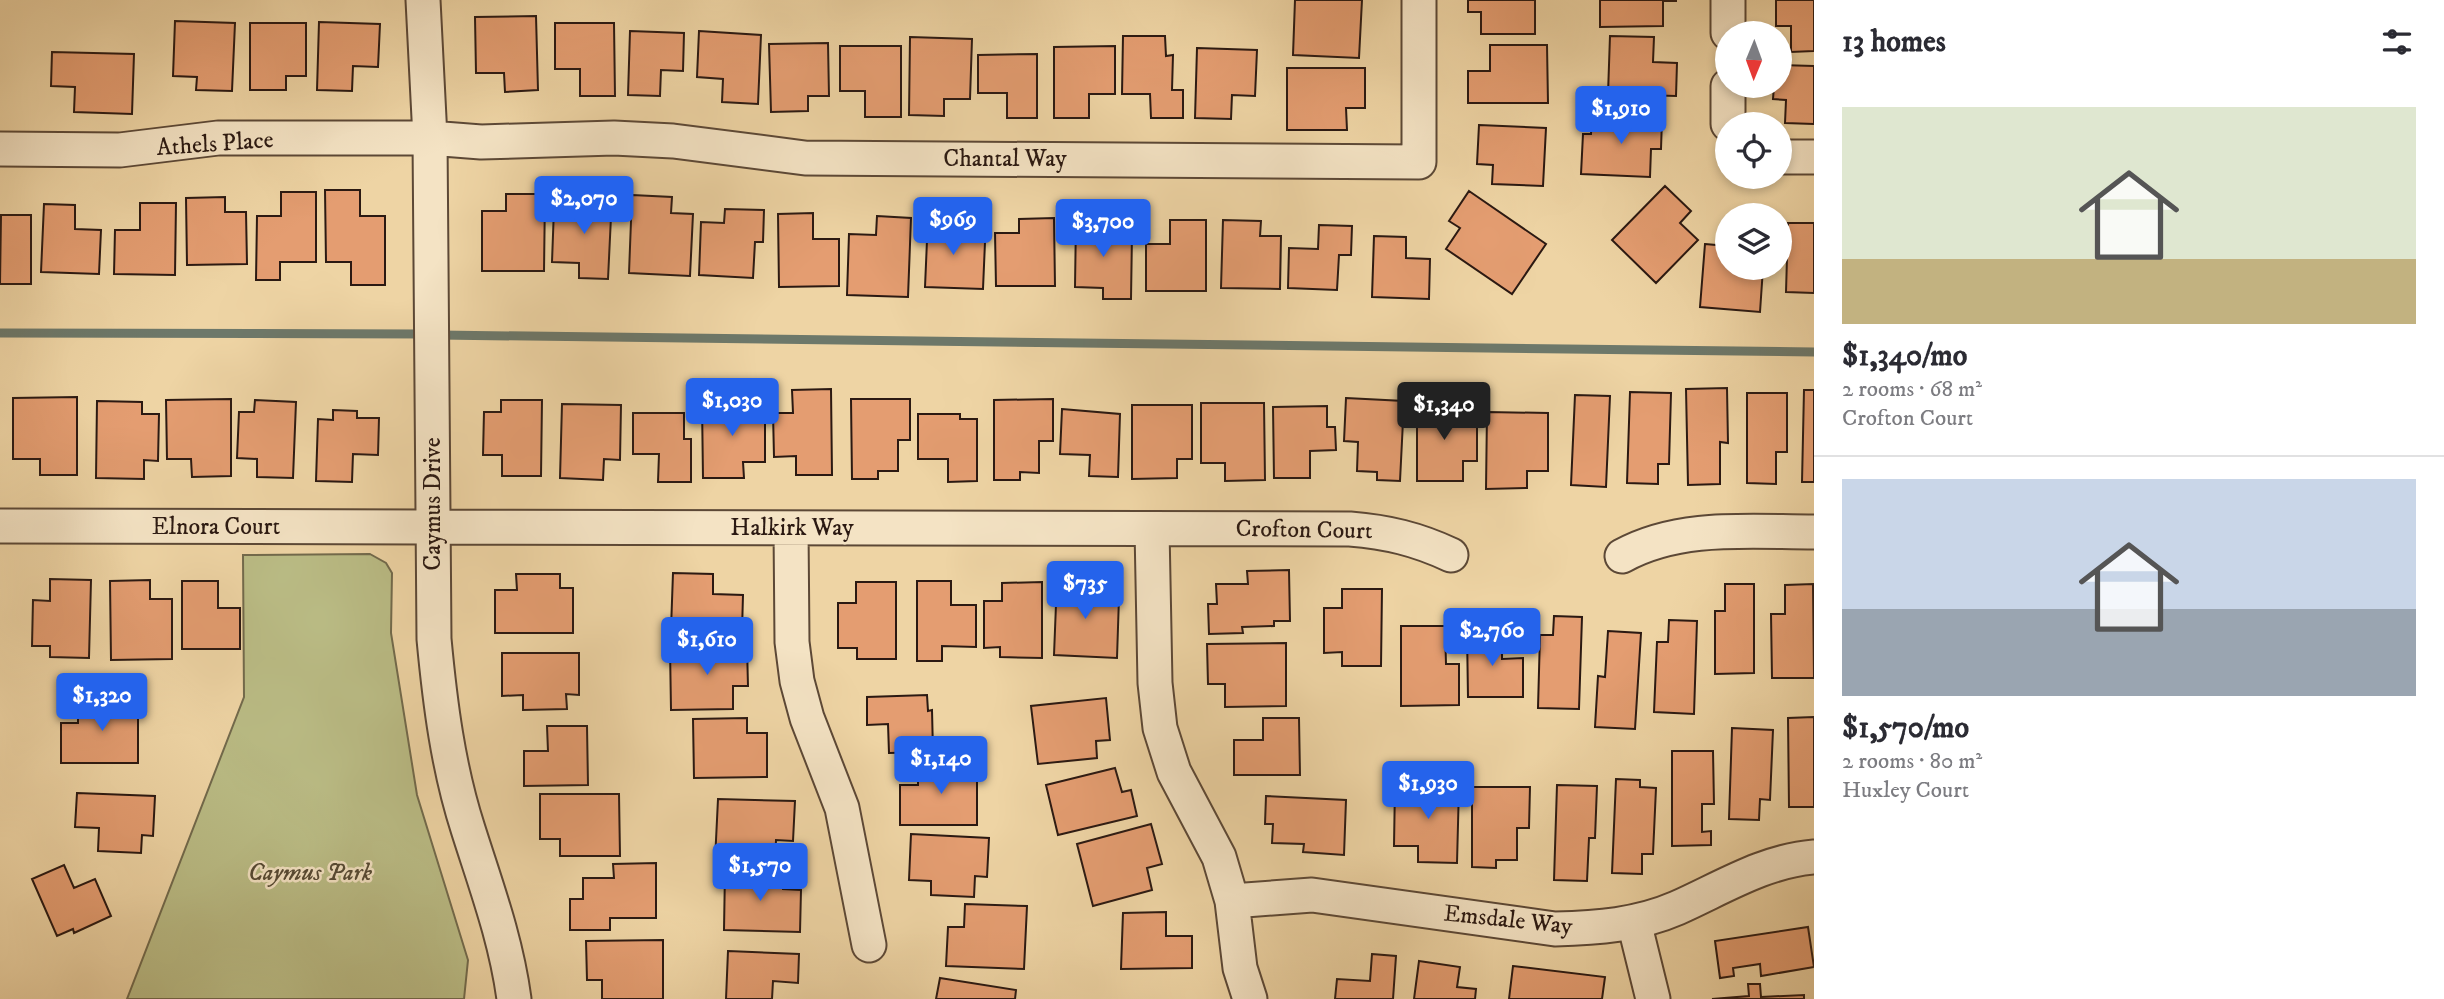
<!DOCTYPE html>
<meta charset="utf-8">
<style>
body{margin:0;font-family:"IM FELL DW Pica",serif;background:#f2f2f3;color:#2b2b33;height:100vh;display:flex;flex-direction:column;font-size:26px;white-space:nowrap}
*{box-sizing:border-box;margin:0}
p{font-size:23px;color:#7c7c81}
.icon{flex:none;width:38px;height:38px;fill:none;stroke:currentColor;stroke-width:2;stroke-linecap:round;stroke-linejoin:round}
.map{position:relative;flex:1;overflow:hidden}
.details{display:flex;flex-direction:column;background:#fff;width:630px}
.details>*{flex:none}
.needle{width:46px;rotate:181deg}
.controls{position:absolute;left:1715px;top:21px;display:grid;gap:14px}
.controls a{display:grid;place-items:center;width:77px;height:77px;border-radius:50%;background:#fff;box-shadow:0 4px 10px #0003;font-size:35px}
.price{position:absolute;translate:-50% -60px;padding:0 16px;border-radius:7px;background:#2563eb;color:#fff;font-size:23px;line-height:46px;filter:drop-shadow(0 2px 4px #0008)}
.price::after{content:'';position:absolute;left:50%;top:42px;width:21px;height:16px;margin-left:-10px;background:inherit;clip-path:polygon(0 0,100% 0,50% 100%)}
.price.active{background:#222;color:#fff}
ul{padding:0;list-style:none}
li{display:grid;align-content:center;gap:14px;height:371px;padding:0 28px}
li+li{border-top:2px solid #e1e1e2}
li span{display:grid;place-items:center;height:217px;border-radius:0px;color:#555}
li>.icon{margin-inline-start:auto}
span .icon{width:126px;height:126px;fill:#fffc;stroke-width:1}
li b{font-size:30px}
h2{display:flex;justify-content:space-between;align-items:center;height:84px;padding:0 28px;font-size:30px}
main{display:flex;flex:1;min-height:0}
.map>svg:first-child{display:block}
.green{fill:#babc85;stroke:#726a4c;stroke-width:2}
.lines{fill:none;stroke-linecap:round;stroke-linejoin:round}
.stream{stroke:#6d786a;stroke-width:9}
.building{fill:#e49d71;stroke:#2b1912;stroke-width:2}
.minor-casing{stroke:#5c4836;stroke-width:37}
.minor{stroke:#f4e3c4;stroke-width:33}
.labels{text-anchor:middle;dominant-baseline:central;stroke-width:5;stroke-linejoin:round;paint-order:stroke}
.street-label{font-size:24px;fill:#2b1912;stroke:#f4e3c4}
.park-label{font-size:24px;font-style:italic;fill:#564a34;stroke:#f4e3c4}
</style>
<main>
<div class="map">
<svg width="1814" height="999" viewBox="0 0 1814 999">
<rect width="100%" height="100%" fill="#eed4a4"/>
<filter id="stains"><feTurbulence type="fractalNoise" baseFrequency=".00286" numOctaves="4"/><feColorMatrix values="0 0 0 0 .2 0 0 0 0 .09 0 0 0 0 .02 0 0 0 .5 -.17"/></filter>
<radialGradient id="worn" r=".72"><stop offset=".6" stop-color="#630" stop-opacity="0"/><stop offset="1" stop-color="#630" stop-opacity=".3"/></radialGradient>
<path class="green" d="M370,554L386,563L392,573L391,633L417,795L468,960L464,999H127L244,697L243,555Z"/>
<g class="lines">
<path class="stream" d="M0,333L425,334
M439,335L1814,352"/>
</g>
<path class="building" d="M1295,0H1362L1359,58L1293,55Z
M1468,0H1535V34H1481V12H1468Z
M1600,0H1676V1H1663V26L1600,27Z
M1776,0H1814V51L1791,52V26H1776Z
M536,16L538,90L505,92L504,73H476L475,17Z
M175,21L235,23L232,91L196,90L197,77L173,76Z
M319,22L380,24L378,67L353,66L352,91L317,90Z
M250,23H306V76H286V90H250Z
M555,23H614L615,96H580V69H555Z
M630,31L684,33L683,71L661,70L660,96L628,95Z
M699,31L761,35L758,104L722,102L723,79L697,77Z
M1123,36H1165L1166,56L1173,55L1172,90H1183V118H1151L1150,94H1122Z
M1610,36L1654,37L1653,62L1677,63L1676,96L1608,94Z
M910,37L972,39L970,99H944V116L909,115Z
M828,43L829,96H808V111L771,112L769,44Z
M1490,45H1547L1548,103H1468V71H1490Z
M840,46H901V117H865V91H840Z
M1115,46V94H1089V118H1054V47Z
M1197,48L1257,50L1255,96L1232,95L1231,119L1195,118Z
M52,52L134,54L132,114L74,112L75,87L51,86Z
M1037,54V118H1007V93H978V55Z
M1780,65L1814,66V124L1785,123L1786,100L1773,99L1774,86H1780Z
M1287,68H1365V108H1346L1347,130H1287Z
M1592,116L1662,119L1661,149H1651L1650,177L1581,174L1583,134H1591Z
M1479,125L1546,128L1543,186L1492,184L1493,165L1477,164Z
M1665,186L1691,211L1680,223L1698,240L1656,283L1612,240Z
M325,190H360V216H385V285H351V262H326Z
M1469,191L1546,244L1512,294L1446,249L1460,228L1449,221Z
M281,192H316V262H280V280H256L257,216H281Z
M506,194H545L544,271H482V211H506Z
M577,194L612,196L608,279L579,278V263L552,262L554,208L576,209Z
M632,195L672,197L671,213L693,214L690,276L629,273Z
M225,197V212H246L247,264L187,265L186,198Z
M140,203H176L175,275L114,274L115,230H140Z
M44,204L75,205V229L101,230L99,274L41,272Z
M725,209L764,210L763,242H755L753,278L699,275L701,222L724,223Z
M813,213V239H839V286L779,287L778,214Z
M1,215H31V284H0Z
M877,216L911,218L908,297L847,295L849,234L876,235Z
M928,217L963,219L962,242H985L983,289L925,287Z
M1054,218L1055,286H996L995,233H1019V219Z
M1076,219L1113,220V234H1132L1131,299H1103V288L1075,287Z
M1170,220H1206V291H1146V244H1170Z
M1223,220L1261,221L1260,236H1281L1280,289L1221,288Z
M1788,223H1814V293L1786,292Z
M1319,225L1352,226L1351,255H1339L1337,290L1288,288L1289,248L1318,249Z
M1374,236L1406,237V258L1430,259L1429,299L1372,297Z
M1705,244L1727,246V268H1763L1760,312L1700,307Z
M1727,388L1728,443L1720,442V484L1688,485L1686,389Z
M831,389L832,475H796V456L774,457L773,413H793L792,390Z
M1804,390H1814V482H1802Z
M1630,392L1671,393L1669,464H1658V484L1627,483Z
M1747,393H1787V452H1776V484L1747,483Z
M1575,395L1610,396L1606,487L1571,485Z
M77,397V475H40V459H13V398Z
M1346,398L1404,401L1400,481L1377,480V472L1357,471L1358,442L1344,441Z
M231,399V476L192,477L191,459H167L166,400Z
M851,399H910V440H898V471H878V479H852Z
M1053,399V441H1039V473L1020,472V480H994V400Z
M255,400L296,402L293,478L257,477V459L237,458L239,412H254Z
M501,400H542L541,476H502V455H483L484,412H501Z
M97,401L142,402V414H159L158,461L144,460V479L96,478Z
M702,403H765V462H743L744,478H703Z
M1201,403H1264L1265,480L1225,481V463H1201Z
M562,404L621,405L620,460L604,459L603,480L560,478Z
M1417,404H1459V416H1477V461H1463V481H1417Z
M1132,405H1192V459H1177V478L1132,479Z
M1327,406V427H1335L1336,450L1310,451V478H1274L1273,407Z
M1062,409L1120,414L1118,477L1089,476L1090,455L1060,454Z
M333,410L357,411V418H379L378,455L353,454L352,482L316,481L318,419L333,420Z
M1487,412L1548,413V471H1527V488L1486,489Z
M633,413H684V439H691V482H658L659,454H633Z
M918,414H960V419H977V481L948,482V459H918Z
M1289,570L1290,621H1274V626L1242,627L1243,633L1209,634L1208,604H1217L1216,584H1248L1247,571Z
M673,573L713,574V594L743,595L742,631L671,629Z
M516,574H560V588H573V633H495V590H517Z
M50,579L91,580L89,658L50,657V646H32L33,600L50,601Z
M1057,579L1096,580V596L1119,597L1117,658L1054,655Z
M150,580V599H172V659L111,660L110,581Z
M182,581H218V608H240V649H182Z
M917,581H951V605H976V647L942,646V661H917Z
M856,582H896V659H857V648H838V603H856Z
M1042,582V658L1000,657V647L984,648V601H1002V583Z
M1725,584H1754V673L1715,674V611H1725Z
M1813,584L1814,678H1772L1771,614H1785V585Z
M1342,589H1382L1381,666H1342V652L1324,653V608H1342Z
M1554,616L1582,617L1579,709L1538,708L1540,635H1553Z
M1669,620L1697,621L1694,714L1654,712L1657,642H1668Z
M1401,626H1445L1446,664H1459V705L1401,706Z
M1502,631V659L1523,658V697H1468L1467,632Z
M1608,631L1641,633L1635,729L1595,727L1598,676L1605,677Z
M1286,643V706L1225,707V684H1208L1207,644Z
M747,647L748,686H733V709L671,710L670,648Z
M502,653H579V695L566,694L567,709L523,710V695L502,696Z
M927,695L928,711L932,710L933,752L889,753L888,724L867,725V697Z
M1106,698L1110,740L1096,741L1097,758L1038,764L1031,706Z
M78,700H138V763H61V723H78Z
M1814,717V807H1789L1788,718Z
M747,718V733H767V777L694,778L693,719Z
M1263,718H1299L1300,775H1234V740H1263Z
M547,726H587L588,785L524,786V751H548Z
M1732,728L1773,730L1770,800L1760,799L1759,820L1729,819Z
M1672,751H1713L1714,804H1702V832L1711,831V845L1672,846Z
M918,763H977V825H900V785H918Z
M1115,768L1122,792L1131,790L1137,816L1058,835L1046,785Z
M1616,779L1640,780V787L1656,788L1653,854H1642V874L1612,873Z
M1395,785L1459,786L1457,863L1418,862V846H1394Z
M1557,785L1597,786L1595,838H1589L1587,881L1554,880Z
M1472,787H1530L1529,828H1517V860H1496V868L1472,867Z
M77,793L155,796L153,836L142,835L141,853L98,851L99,828L75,827Z
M540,794H619L620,856H560V839H540Z
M1266,796L1346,800L1344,855L1303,852L1304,844L1272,843L1273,824H1265Z
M718,799L795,801L793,841L776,840L775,864L715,861Z
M1151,824L1162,864L1147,868L1152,890L1093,906L1077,844Z
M911,834L989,838L987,877L975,876L974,897L931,895V881L909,880Z
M656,863V918H610V930H570V899H583V878H614L613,864Z
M64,865L74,888L95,879L111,916L74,933L73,929L57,936L32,879Z
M725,871L783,872V889L801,890L800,932L724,930Z
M965,904L1027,906L1024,969L946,966L948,927H964Z
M1166,912V936H1192V968L1121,969L1123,913Z
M1808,927L1814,967L1761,976L1760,964L1733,968L1734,976L1720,978L1715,941Z
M663,940V999H602V980H587L586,941Z
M728,951L799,954L798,983L773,981L772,999H726Z
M1372,954L1396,956L1393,999H1335L1337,979L1370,981Z
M1419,961L1460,967L1457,987L1476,989L1475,999H1414Z
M1513,966L1605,977L1602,999H1509Z
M940,978L1016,990L1015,999H936Z
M1748,984H1760L1761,997L1804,995V999H1712L1749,996Z"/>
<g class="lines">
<g class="minor-casing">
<path id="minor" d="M423,0L430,138L434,639C440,703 448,767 468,829C486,886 506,939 514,999
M1728,33V0
M1728,124V86
M0,149L120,150L218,138H430L481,142L614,138L673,141L805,158L1419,162V0
M1780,157H1814
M0,526L1350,529C1387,532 1417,539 1451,555
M791,528L792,642L797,681L807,718L842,808L869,945
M1152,529L1155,683L1160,728L1174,772L1219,857L1232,901L1240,968L1250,999
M1622,556C1680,524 1750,532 1814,532
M1232,901L1312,895L1555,929C1597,928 1638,925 1677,908C1722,888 1764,861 1814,857
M1634,922L1653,999"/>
</g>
<use href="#minor" class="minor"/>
</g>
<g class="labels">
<g class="street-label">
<text transform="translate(215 144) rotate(-4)">Athels Place</text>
<text x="1005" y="159">Chantal Way</text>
<text transform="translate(433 504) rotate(-90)">Caymus Drive</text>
<text x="216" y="527">Elnora Court</text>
<text x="792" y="528">Halkirk Way</text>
<text transform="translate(1304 530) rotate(1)">Crofton Court</text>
<text transform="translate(1508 920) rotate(6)">Emsdale Way</text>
</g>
<g class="park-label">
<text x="310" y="873">Caymus Park</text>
</g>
</g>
<rect width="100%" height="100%" filter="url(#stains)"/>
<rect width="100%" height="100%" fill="url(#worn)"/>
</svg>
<div class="controls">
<a><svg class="needle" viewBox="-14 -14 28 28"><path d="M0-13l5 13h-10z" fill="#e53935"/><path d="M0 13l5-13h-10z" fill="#7c7c81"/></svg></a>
<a><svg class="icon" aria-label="locate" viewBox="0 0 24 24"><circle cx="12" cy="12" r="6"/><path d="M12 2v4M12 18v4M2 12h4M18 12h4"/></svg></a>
<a><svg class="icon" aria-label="layers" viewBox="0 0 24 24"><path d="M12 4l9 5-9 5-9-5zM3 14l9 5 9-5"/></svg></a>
</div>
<b class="price" style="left:1621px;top:146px">$1,910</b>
<b class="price" style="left:584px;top:236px">$2,070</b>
<b class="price" style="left:953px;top:257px">$969</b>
<b class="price" style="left:1103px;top:259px">$3,700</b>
<b class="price" style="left:732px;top:438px">$1,030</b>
<b class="price active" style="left:1444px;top:442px">$1,340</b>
<b class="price" style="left:1085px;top:621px">$735</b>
<b class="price" style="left:1492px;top:668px">$2,760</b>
<b class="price" style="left:707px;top:677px">$1,610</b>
<b class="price" style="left:102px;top:733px">$1,320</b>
<b class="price" style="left:941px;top:796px">$1,140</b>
<b class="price" style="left:1428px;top:821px">$1,930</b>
<b class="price" style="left:760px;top:903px">$1,570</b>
</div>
<section class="details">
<h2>13 homes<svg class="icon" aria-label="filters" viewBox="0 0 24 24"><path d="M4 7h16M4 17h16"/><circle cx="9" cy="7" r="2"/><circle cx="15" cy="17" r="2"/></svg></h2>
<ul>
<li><span style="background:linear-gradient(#dfe7d0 70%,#c2b280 0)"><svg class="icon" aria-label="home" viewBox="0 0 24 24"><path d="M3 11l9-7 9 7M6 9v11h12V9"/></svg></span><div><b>$1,340/mo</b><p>2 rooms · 68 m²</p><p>Crofton Court</p></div></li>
<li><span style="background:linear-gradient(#c9d6e8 60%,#9aa5b1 0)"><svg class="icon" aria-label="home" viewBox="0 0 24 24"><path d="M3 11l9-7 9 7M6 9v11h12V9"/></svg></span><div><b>$1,570/mo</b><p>2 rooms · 80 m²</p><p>Huxley Court</p></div></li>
</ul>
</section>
</main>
